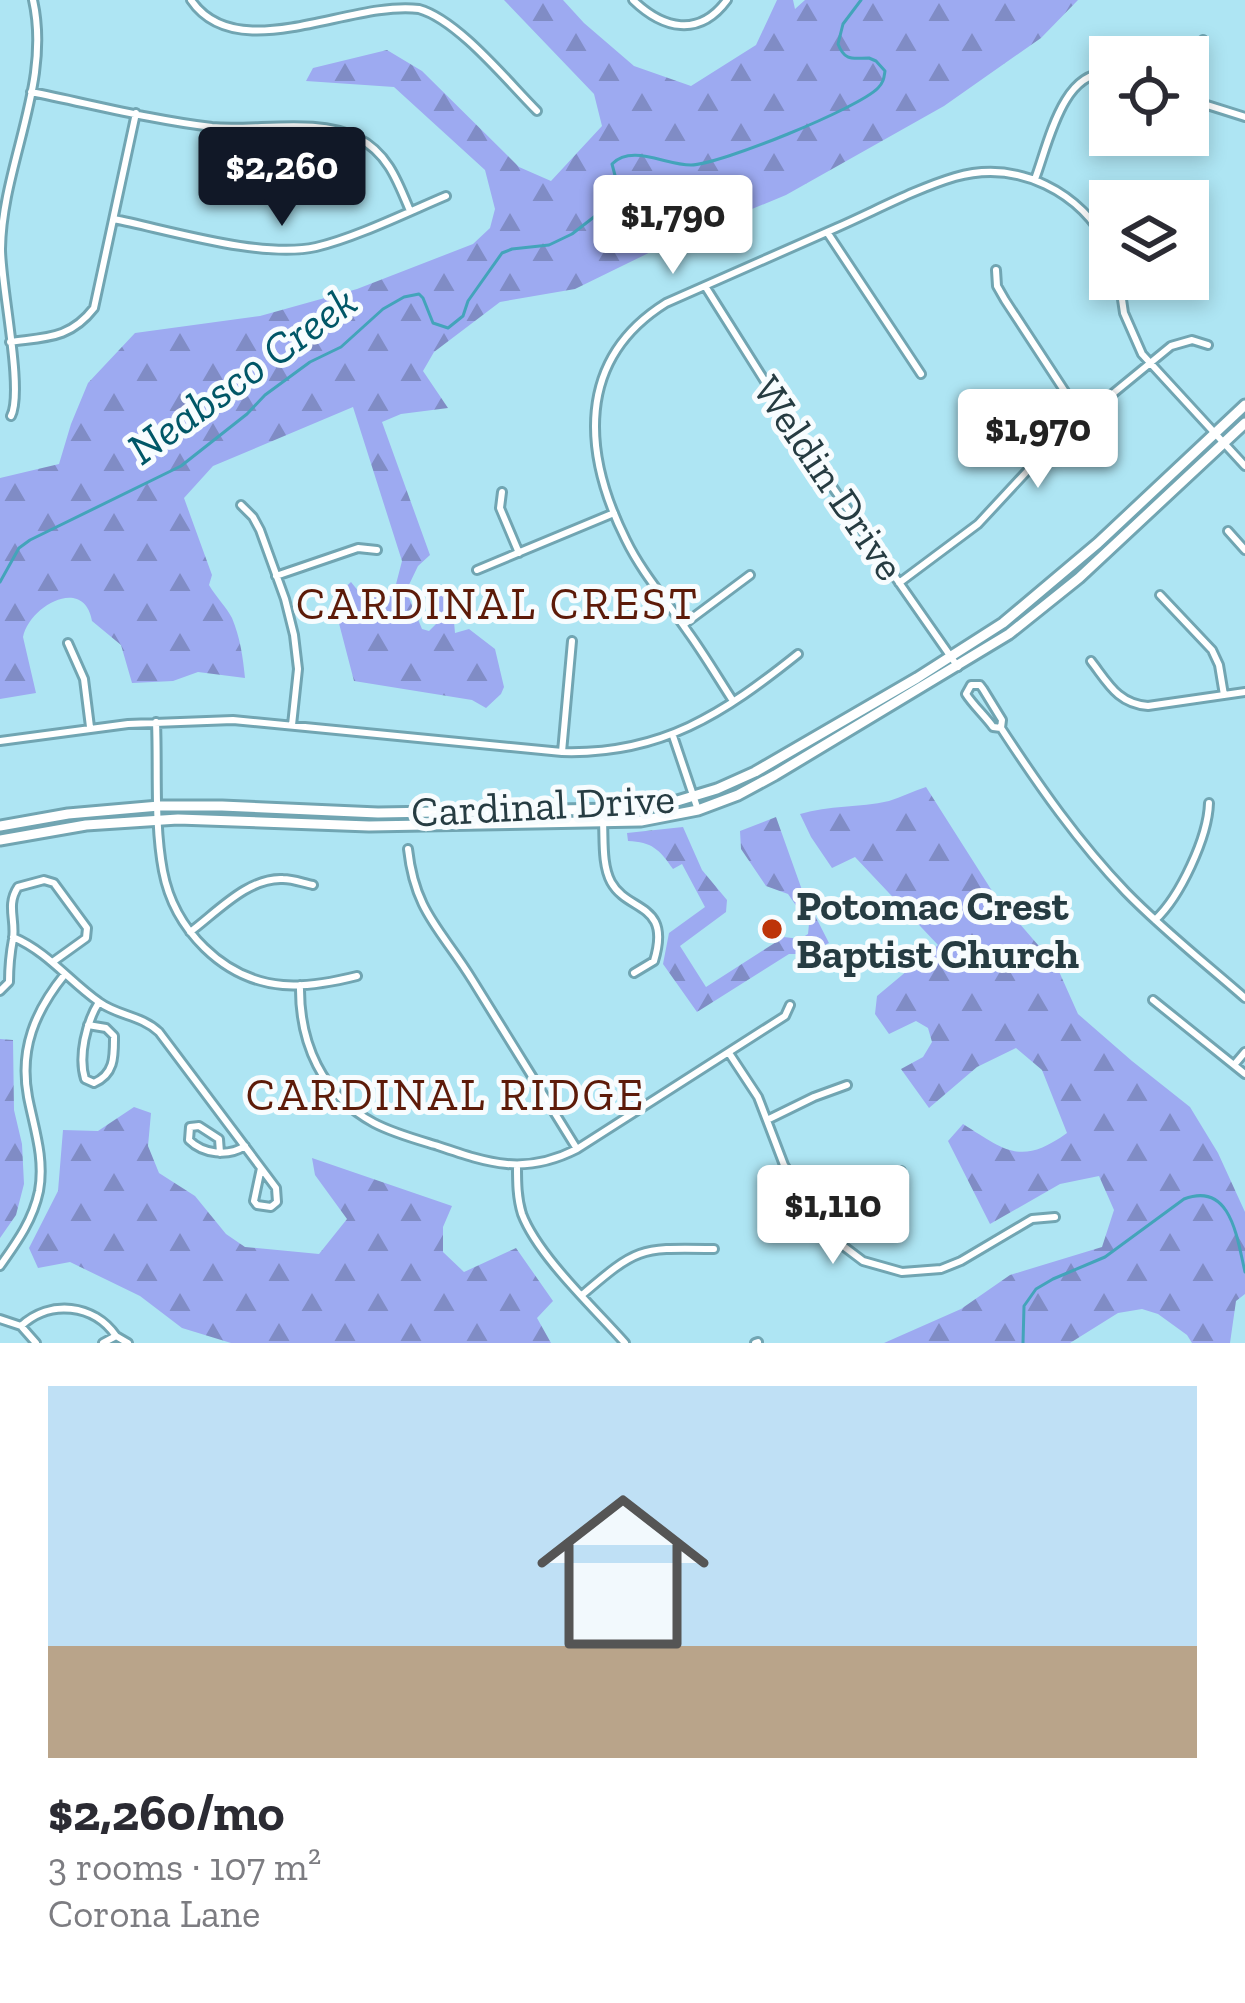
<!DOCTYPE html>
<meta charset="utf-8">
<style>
body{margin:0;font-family:"Zilla Slab",serif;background:#f7f7f7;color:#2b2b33;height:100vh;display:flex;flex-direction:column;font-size:45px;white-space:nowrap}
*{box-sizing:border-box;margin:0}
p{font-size:39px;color:#7c7c81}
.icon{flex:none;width:66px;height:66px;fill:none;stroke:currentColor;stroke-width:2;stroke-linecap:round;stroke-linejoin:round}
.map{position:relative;height:1343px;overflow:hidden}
.details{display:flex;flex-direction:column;background:#fff;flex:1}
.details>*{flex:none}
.buttons{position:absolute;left:1089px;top:36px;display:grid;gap:24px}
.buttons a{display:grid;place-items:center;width:120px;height:120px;border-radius:0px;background:#fff;box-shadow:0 6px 18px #0003;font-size:60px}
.price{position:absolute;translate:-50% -102px;padding:0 27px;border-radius:12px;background:#fff;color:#222;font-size:39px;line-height:78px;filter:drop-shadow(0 3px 6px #0008)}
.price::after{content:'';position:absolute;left:50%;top:72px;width:36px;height:27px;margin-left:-18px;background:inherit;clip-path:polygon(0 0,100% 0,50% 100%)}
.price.on{background:#111827;color:#fff}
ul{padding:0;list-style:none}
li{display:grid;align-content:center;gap:24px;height:636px;padding:0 48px}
li span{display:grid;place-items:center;height:372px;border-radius:0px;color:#555}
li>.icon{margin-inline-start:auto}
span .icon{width:216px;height:216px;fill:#fffc;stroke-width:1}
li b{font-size:51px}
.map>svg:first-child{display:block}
.forest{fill:url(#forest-firs)}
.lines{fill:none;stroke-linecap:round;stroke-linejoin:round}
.stream{stroke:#43a4ba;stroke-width:3}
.minor-casing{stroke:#71a5b2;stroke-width:12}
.secondary-casing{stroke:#71a5b2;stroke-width:15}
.minor{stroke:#fff;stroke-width:6}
.secondary{stroke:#fff;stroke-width:9}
.poi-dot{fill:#bd3408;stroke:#f7fcfe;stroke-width:4.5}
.labels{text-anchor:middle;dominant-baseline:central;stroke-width:10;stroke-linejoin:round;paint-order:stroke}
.street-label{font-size:42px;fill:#263c42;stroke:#f7fcfe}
.poi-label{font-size:42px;font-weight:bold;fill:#263c42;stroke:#f7fcfe;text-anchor:start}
.water-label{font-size:45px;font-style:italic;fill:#005767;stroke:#f7fcfe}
.neighbourhood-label{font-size:45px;letter-spacing:3px;fill:#5d1b09;stroke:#f7fcfe}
</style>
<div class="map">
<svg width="1245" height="1343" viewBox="0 0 1245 1343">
<defs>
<pattern id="forest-firs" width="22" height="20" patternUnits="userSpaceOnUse" patternTransform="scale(3)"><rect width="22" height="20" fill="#9daaf1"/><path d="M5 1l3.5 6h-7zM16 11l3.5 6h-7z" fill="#808cc5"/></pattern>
</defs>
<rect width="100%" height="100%" fill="#aee5f3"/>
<path class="forest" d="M504,0H563L584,23L634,66L691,86L756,45L777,0H793L795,9L805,0H1078L1041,38L944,106L786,195L667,244L575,289L500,302L434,352L423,371L448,408L401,414L382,422L430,555L418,566L406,591L422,629L429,631L440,620L436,589L448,585L451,588L455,633L469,629L495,649L504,687L501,694L486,708L472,700L354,681L335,608V597L351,582L363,597L395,588L402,561L353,407L213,466L184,498L212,575L209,585C216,597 227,608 232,618C240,637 243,657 245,678L198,672L173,681L132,683L121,645L92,621C84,575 29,606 23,637L36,693L0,699V478L59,464L71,424L88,383L135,333L260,316L357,289L473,244L490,228L495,209L485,170L394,87L306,81L313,68L387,50L422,71L519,167L551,181L602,126L594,94Z
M926,787L994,894L1057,967L1078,1014L1132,1061L1190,1107L1218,1153L1245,1212V1294L1236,1301L1230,1343H1192L1187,1335L1158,1314L1142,1309L1118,1313L1070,1343H884L961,1309L1010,1275L1102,1247L1114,1210L1099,1176L1060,1184L990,1224L948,1141L963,1124C1006,1151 1021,1166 1067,1133L1042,1070L1016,1048L977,1067L929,1108L901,1069L923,1057L932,1042L928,1028L916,1021L889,1034L875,1014L877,996L938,945L855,857L832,868L811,837L800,814C829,805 859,808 889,801C901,797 914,791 926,787Z
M776,817L802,890L829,943L805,954H789L697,1012L663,964L669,933L705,907L682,864L673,869C659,849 652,842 628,841L627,833L683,827L702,870L727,900L726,912L680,946L706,987L784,937L800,939L808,934L809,924L788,894L766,886L741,849L740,831Z
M0,1039L13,1040L14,1110L22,1144L24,1184L16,1215L0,1238Z
M134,1107L151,1113L148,1146L159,1173L195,1196L226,1234L245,1247L319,1254L347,1219L315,1175L312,1158L452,1206L443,1227V1252L464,1272L516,1248L553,1301L537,1318L551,1343H231L182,1328L140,1296L70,1262L38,1268L29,1248L58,1191L63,1130L98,1131Z"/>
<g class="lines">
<path class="stream" d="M0,582L19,548L30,540L181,466L247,414L265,395L310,362L341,347L383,309L404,297L419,294L423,298L433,323L448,328L463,316L468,301L502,253L512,249L549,245L572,234L603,210L610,201L617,183L612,164C632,144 665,165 691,165C719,165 859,108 878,88C884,82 884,77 885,71L876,61L869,58C853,58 845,62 838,44L843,24L861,0
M1023,1343L1024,1306L1036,1289L1053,1279L1105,1257L1184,1199C1231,1181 1237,1238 1245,1272"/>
<g class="minor-casing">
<path id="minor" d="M191,0C237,68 350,0 419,9C458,20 507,81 537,111
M633,0C663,29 699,38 727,0
M1188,88L1203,40
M31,92C91,104 152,120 212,127C257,131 318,117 358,138C388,153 398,182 410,211
M1188,99L1245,117
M1035,179C1048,145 1063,67 1110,74
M1117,201L1128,193L1146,190
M114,219C169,230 262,259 316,247C355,238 408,212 446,196
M1091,220L1110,206
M827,232L921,374
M996,270L997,286L1005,300L1075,407L1112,454
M1119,279L1124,313L1142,354L1245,466
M705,286L822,472L958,667
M10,342C46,337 70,339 94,308L136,113
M11,416C24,391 1,286 1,249C2,165 52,84 33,0
M502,492L500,508L519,553
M241,505L253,517L260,530L285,599L294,635L298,669L292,725
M1228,531L1245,550
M477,570L614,513
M276,576L358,548L377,550
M899,583L978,524L1055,441L1171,346L1192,340L1208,345
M1160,595L1212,650L1219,665L1224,695
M683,625L750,575
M68,643L84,679L90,727
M1091,661C1108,683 1118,704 1148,706L1245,692
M733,701C718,678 704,654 688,632C667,601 642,573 626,540C583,454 575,360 666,303C722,278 779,253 836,228C875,211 915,189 955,177C1018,159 1082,192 1110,249
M156,722C158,771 154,823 163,871C174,929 223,980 283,985C307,987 333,982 357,976
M1001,728L993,727C985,716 973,705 966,694L971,685H980L983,689L1002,720L1001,728C1039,786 1078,842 1126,892C1163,930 1205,963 1245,998
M673,736L698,810
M0,741L128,724L233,720L562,752C661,755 723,714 798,654
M562,752L572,641
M603,822C604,841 602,865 611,882C628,913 672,902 654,961L634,973
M408,849C415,913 442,930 473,981C508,1037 542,1093 577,1149
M1155,920C1180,897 1208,837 1209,803
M190,932C216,913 248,877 283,879C293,879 303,883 313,885
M13,937C48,952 69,981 99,1002C118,1016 141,1015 159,1032L261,1168L254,1201L257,1205L271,1207L277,1202L276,1188L261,1168
M300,985C299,1043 322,1095 374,1123C393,1133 415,1139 435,1145C488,1163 524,1176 577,1149L785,1016L790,1005
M0,991L9,982C9,966 10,955 13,939C16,920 6,905 18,887L44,880L54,883L87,928L86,938L54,961
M1153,1000L1245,1074
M88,1025L106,1028L114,1036C114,1056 115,1074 94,1083L85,1079C78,1056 86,1023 99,1002
M729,1053L758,1097L784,1165L834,1239L863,1261L902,1272L941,1269L961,1261L1032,1219L1055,1217
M1234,1065L1245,1052
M767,1120L814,1097L847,1085
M220,1153L219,1139L199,1126L190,1127L189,1140C203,1154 228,1157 245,1146
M517,1166C517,1182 517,1198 522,1214C538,1256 594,1308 625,1343
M819,1218L887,1174L901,1171
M0,1266C17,1242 33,1220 39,1191C45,1158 34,1128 28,1097C19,1049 35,1011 65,974
M582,1295C639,1246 640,1248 714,1249
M0,1319L21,1326L36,1343
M21,1326C50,1299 94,1304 116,1336
M103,1343L116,1336L128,1343
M755,1343L758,1342"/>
</g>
<g class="secondary-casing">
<path id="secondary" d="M0,826L68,814L159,806H222L378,813L618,809L674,802L717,789L755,772L917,678L1003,623L1098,543L1245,405
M0,840L86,825L178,819L369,826L641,821L698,810L738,795L775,775L1009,634L1079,578L1245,423"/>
</g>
<use href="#minor" class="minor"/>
<use href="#secondary" class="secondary"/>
</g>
<circle class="poi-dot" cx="772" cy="929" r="12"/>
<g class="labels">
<g class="street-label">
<text transform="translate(829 478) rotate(56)">Weldin Drive</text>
<text transform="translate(543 805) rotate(-3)">Cardinal Drive</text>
</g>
<g class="poi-label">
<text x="796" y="905">Potomac Crest<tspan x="796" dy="48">Baptist Church</tspan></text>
</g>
<g class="water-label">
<text transform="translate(242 375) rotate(-36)">Neabsco Creek</text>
</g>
<g class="neighbourhood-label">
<text x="498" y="604">CARDINAL CREST</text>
<text x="446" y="1095">CARDINAL RIDGE</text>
</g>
</g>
</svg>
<div class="buttons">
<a><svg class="icon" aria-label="locate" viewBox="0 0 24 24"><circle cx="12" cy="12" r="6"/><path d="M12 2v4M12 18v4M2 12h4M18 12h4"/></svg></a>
<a><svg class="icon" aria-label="layers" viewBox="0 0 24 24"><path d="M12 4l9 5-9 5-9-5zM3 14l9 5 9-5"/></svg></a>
</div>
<b class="price on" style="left:282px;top:229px">$2,260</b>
<b class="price" style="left:673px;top:277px">$1,790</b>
<b class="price" style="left:1038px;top:491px">$1,970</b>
<b class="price" style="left:833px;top:1267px">$1,110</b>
</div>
<section class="details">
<ul>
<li><span style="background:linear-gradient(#bfe0f5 70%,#b9a48a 0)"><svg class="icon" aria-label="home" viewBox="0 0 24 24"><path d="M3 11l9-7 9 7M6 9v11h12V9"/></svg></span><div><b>$2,260/mo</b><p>3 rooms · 107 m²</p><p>Corona Lane</p></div></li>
</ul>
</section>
